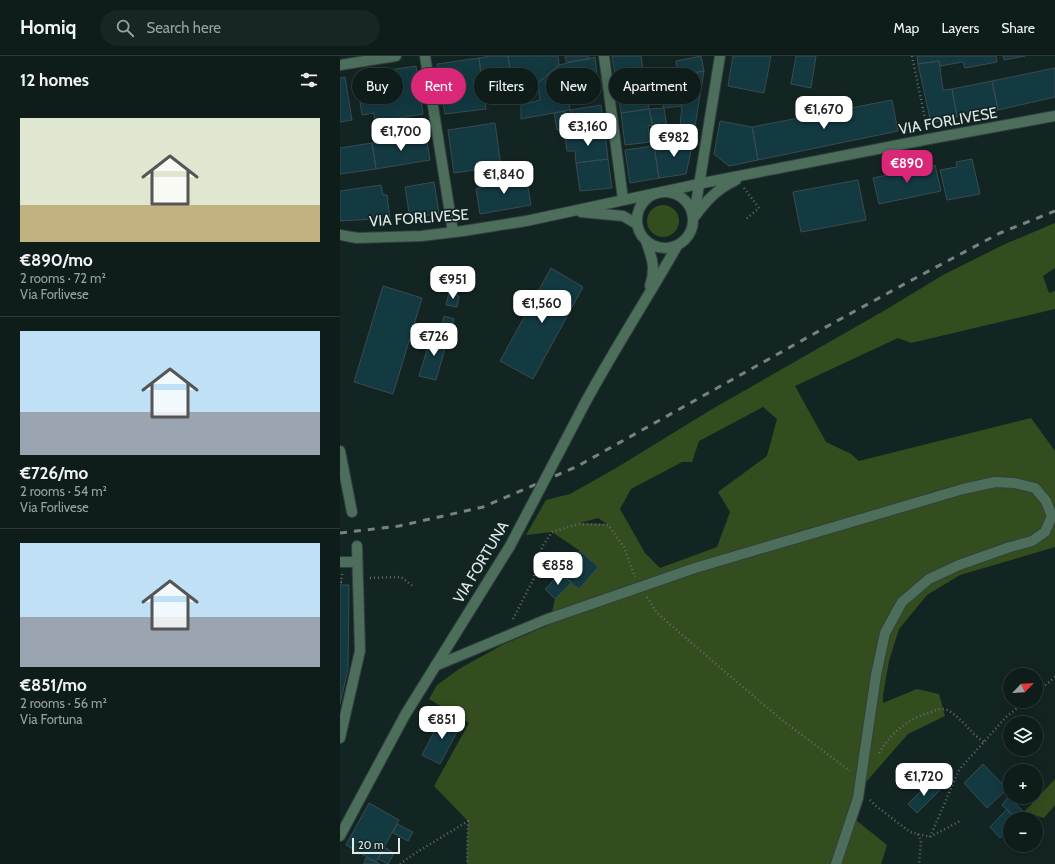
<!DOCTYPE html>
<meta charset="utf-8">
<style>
body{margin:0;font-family:Cabin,sans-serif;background:#172523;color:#f1f3f6;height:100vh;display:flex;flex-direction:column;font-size:15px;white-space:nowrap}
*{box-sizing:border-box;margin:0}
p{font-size:13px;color:#9ba1a2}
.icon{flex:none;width:22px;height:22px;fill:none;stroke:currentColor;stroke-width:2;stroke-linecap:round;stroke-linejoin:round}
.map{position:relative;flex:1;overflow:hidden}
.details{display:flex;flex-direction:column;background:#0e1c1a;width:340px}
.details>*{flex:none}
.banner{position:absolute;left:12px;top:12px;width:380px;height:36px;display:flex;gap:8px}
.needle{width:26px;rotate:65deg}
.controls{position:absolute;left:663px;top:612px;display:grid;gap:8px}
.controls a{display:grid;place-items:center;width:40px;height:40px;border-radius:50%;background:#0e1c1a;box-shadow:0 4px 16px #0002,0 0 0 1px #2e3a39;font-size:20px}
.scale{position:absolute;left:12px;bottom:10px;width:48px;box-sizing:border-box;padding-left:4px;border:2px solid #dfeae9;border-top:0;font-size:11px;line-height:14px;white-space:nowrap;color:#dfeae9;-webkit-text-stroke:3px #132523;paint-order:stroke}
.price{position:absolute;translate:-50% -34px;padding:0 9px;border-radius:8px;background:#fff;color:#222;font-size:13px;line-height:26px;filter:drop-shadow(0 1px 2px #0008)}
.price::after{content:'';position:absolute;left:50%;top:24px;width:12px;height:9px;margin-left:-6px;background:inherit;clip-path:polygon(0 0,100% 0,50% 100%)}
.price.active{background:#db2777;color:#fff}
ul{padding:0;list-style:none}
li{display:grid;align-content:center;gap:8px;height:212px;padding:0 20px}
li+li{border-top:1px solid #2e3a39}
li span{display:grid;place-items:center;height:124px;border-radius:0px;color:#555}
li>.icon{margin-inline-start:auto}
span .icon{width:72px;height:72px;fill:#fffc;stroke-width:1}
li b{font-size:17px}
h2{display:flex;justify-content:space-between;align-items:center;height:48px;padding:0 20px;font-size:17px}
.pill{padding:0 14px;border-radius:18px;background:#0e1c1a;box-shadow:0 4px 16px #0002,0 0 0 1px #2e3a39;font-size:14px;line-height:36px}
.pill.active{background:#db2777;color:#fff}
header{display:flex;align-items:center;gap:24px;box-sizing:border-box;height:56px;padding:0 20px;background:#0e1c1a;border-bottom:1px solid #2e3a39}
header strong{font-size:19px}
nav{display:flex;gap:22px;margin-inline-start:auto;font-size:14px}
.search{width:280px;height:36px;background:#172523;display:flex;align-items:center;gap:10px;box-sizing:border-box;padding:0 14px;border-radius:22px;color:#9ba1a2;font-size:15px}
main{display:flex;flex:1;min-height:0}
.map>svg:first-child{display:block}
.green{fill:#344d1f;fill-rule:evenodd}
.building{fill:#133941;stroke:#3a4b50}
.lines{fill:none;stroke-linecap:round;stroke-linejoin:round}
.minor-casing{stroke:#30413f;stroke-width:12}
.path{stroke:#5e6d6c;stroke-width:2.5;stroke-dasharray:1 3;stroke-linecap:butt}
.minor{stroke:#4c6e5b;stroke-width:10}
.rail{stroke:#758483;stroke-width:3;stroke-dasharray:7 7;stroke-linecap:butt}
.minor-bridge-casing{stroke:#30413f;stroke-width:12;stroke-linecap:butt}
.minor-bridge{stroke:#4c6e5b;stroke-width:10}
.labels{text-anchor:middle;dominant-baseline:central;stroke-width:3.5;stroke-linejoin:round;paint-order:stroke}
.street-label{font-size:15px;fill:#dfeae9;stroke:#132523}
</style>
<header>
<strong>Homiq</strong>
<div class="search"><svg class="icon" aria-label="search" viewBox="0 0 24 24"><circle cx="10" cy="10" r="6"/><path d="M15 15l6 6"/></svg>Search here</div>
<nav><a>Map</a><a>Layers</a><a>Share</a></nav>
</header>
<main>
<section class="details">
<h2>12 homes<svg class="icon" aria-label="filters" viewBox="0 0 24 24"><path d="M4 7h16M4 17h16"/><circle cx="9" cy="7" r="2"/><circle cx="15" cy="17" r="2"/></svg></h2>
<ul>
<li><span style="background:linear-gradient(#dfe7d0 70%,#c2b280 0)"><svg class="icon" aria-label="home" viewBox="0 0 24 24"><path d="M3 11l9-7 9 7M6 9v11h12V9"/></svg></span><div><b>€890/mo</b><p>2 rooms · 72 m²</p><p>Via Forlivese</p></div></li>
<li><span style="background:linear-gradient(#bfe0f5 65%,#9aa5b1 0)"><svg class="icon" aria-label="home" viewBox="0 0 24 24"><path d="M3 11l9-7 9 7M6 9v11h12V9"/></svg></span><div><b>€726/mo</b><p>2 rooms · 54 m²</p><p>Via Forlivese</p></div></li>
<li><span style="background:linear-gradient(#bfe0f5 60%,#9aa5b1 0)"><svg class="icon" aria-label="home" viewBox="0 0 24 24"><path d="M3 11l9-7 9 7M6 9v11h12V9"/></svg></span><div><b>€851/mo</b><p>2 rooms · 56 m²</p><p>Via Fortuna</p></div></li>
</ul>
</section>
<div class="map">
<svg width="715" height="808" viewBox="0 0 715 808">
<rect width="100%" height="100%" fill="#132523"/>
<path class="green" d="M307 165a16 16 0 1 1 32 0a16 16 0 1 1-32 0Z
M715,167V212L703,220L709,237L715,235V253L571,287L558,282L455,330L486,386L511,398L519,405L691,362L715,395V491L620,519L587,539L559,573L549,605L543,639V647L577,633L599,638L605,660L568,678L519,734L512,761L547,789L541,808H127L128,765L94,730L129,667L89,643L97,629L119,613L162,589L209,569L215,543L231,527L239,533L258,511L240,495L212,476L186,479L206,444L230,438L276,412L374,352L547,253L603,219L665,188ZM423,351L437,363L427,400L378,436L390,456L377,491L320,512L305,497L280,453L291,433L342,406H352L359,385ZM258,462L267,468L240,467Z
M715,723V749L704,762L684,756Z"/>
<path class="building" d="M150,0H168L173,30L143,35L139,2Z
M168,0H218L219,9L198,27L173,30Z
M225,0H249V3L226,6Z
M272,0H301L309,53L281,57Z
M361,0L364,15L338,20L336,5Z
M393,0H431L424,37L388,30Z
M456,0H476L471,32L451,28Z
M577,0H656L657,6L625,12L623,6L600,10L599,5L578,8Z
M663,0H685L664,4Z
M255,1L259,38L228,42L230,54L181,63V49L200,44L198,27L219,9Z
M139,2L146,53L105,58L97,8Z
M599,5L603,34L612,33L617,61L591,67L578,8Z
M76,10L83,58L35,66L34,57L22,59L16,19Z
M715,12V41L658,54L652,25Z
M364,15L355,70H340L342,50L324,52L320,40L333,37L329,21Z
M5,21L12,64L0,66V22Z
M652,25L658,54L617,61L612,33Z
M552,44L558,75L418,104L412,71Z
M261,49L265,76L234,81L230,54Z
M324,52L328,79L315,81L309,53Z
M309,53L313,69L308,70L310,86L285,89L281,57Z
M225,55L229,72L217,74L214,57Z
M380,65L412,71L418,104L389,110L374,98Z
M155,67L161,110L114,117L108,74Z
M265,76L268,103L236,107L235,95H227L225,81Z
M86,78L90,104L36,113L32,87Z
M354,81L346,118L319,122L314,90Z
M32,87L36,113L0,118V92Z
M314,90L319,122L290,127L285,94Z
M268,103L272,132L240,135L236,107Z
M632,103L640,138L607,144L600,114L617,111L616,106Z
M595,109L601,135L539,148L533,122Z
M186,120L191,149L140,158L136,133L153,129V126Z
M518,124L526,164L461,176L453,136Z
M94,126L99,157L70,163L65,131Z
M41,129L43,139H47L50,162L0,165V135Z
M211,212L243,231L193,323L160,305Z
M43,230L82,242L53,338L14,326Z
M109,237L119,240L117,251L106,249Z
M104,260L114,263L111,277L100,274Z
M92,278L108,282L96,324L79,320Z
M240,495L258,511L239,533L221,517Z
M221,517L231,527L215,543L205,533Z
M0,529H9L8,613L0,648Z
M103,659L121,668L100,708L82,699Z
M643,708L667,733L647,752L624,727Z
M591,725L600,734L577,757L568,748Z
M668,741L684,756L677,763L662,749Z
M29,747L59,764L36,806L6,789Z
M667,753L677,763H670V772L660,782L650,771Z
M57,768L73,776L68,785L53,777Z
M44,791L54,797L48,808L38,803Z
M26,802L39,807V808H24Z"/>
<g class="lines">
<g class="minor-casing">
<path id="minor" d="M85,0L113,176
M264,0L283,143
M0,9L56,0
M297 164a28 28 0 1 1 56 0a28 28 0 1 1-56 0Z
M241,156L283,160L297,168
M354,160L380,0
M355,160C367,144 377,133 396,124
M0,179L17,182L81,180L123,175L186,165L368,126L589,83L715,60
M306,185C312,202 316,212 310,230
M244,349C273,295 307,243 337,190
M0,395L12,456
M0,506H17
M95,610L205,564L355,512L623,433L655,426L674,427L695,432L706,445L712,460L705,476L692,485L670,491L619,509L589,523L562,546L545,577L536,619L518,742L496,808
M0,682L20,595L17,490
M0,780L65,659L170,490"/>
</g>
<path class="path" d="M572,0L587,72
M404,132L419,152L406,163
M2,518L1,526H5
M30,522L61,521L74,531
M307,541L317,557L384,615L442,664L510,715
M173,563L193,524L202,491L212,476L239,468L268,469L284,491L295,521
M696,637L715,621
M539,697C552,676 567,663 591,656C597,654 603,651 609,655C618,660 625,669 632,676C635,680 640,683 644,686
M530,744L536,750L570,776L590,781L620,765
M578,778L581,785L579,808
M590,781L619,714L666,661L686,645
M60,808L74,798L128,765L127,808"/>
<use href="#minor" class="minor"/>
<path class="rail" d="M0,477L59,470L143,451L236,411L495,266L570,225L660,177L715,155"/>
<g class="minor-bridge-casing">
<path id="minor-bridge" d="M170,490L244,349"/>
</g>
<use href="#minor-bridge" class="minor-bridge"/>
</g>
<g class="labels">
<g class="street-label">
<text transform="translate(608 65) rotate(-10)">VIA FORLIVESE</text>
<text transform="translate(79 162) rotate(-4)">VIA FORLIVESE</text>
<text transform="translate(141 506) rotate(-59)">VIA FORTUNA</text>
</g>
</g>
</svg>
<div class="controls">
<a><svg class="needle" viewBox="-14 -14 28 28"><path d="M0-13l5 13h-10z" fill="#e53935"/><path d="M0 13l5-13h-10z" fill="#9ba1a2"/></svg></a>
<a><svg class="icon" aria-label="layers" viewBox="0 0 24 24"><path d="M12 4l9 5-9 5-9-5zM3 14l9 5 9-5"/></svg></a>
<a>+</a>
<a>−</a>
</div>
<div class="scale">20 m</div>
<b class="price" style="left:484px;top:74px">€1,670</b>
<b class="price" style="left:248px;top:91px">€3,160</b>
<b class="price" style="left:61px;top:96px">€1,700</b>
<b class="price" style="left:334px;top:102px">€982</b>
<b class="price active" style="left:567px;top:128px">€890</b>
<b class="price" style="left:164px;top:139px">€1,840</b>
<b class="price" style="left:113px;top:244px">€951</b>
<b class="price" style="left:202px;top:268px">€1,560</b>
<b class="price" style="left:94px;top:301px">€726</b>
<b class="price" style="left:218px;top:530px">€858</b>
<b class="price" style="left:102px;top:684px">€851</b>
<b class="price" style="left:584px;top:741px">€1,720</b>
<div class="banner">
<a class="pill">Buy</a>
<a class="pill active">Rent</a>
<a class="pill">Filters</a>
<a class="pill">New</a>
<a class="pill">Apartment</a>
</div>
</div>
</main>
